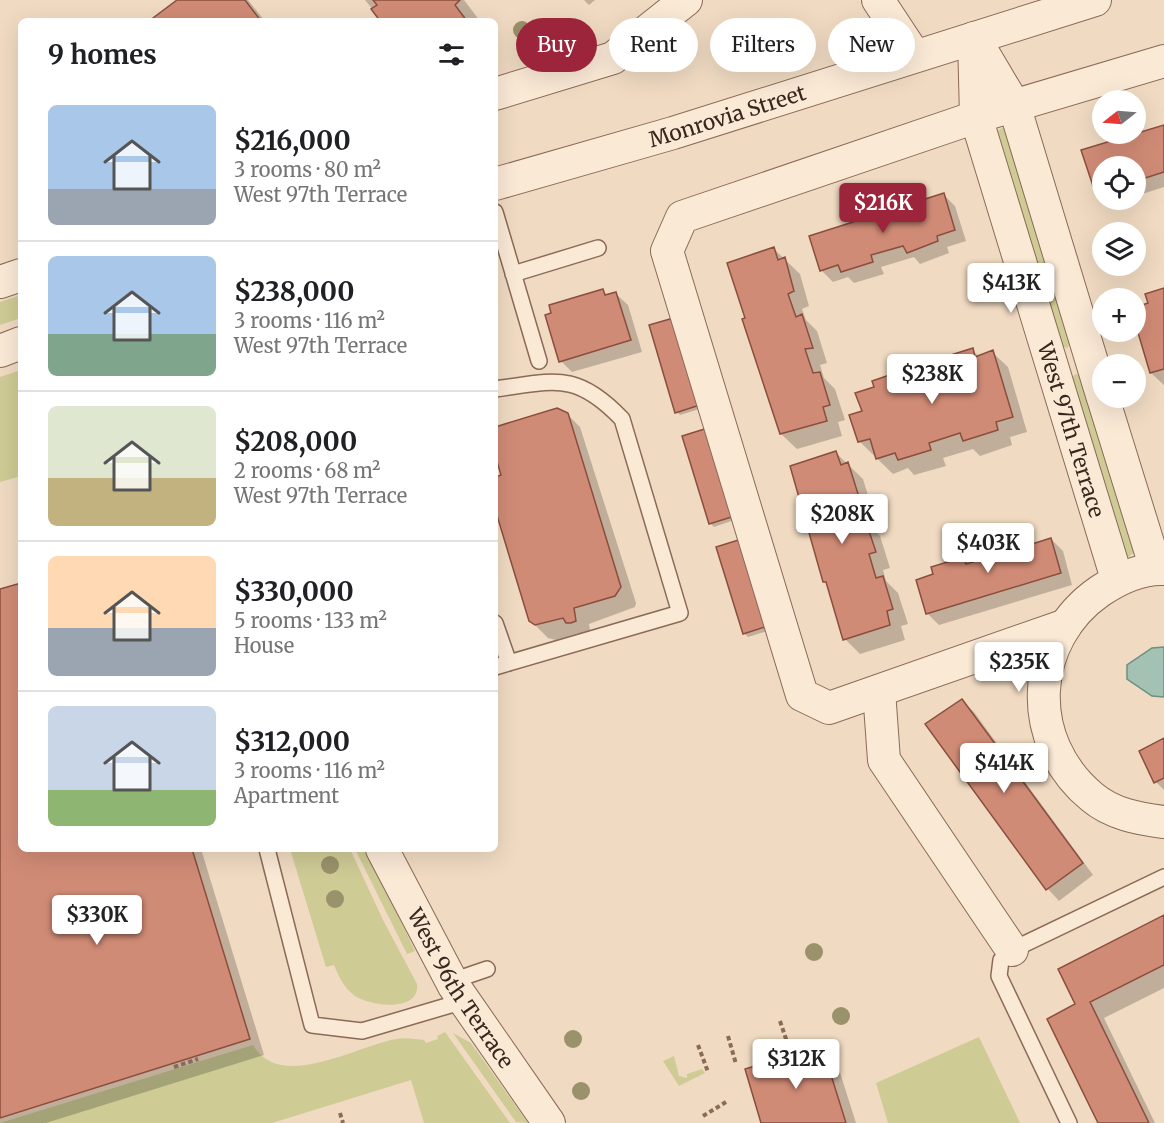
<!DOCTYPE html>
<meta charset="utf-8">
<style>
body{margin:0;font-family:Merriweather,serif;background:#f2f2f2;color:#202124;height:100vh;display:flex;flex-direction:column;font-size:22px;white-space:nowrap}
*{box-sizing:border-box;margin:0}
p{font-size:20px;color:#757577}
.icon{flex:none;width:33px;height:33px;fill:none;stroke:currentColor;stroke-width:2;stroke-linecap:round;stroke-linejoin:round}
.map{position:relative;flex:1;overflow:hidden}
.details{position:absolute;left:18px;top:18px;width:480px;height:834px;display:flex;flex-direction:column;background:#fff;border-radius:9px;box-shadow:0 6px 24px #0002}
.details>*{flex:none}
.top-card{position:absolute;left:516px;top:18px;width:558px;height:54px;display:flex;gap:12px}
.needle{width:39px;rotate:253deg}
.controls{position:absolute;left:1092px;top:90px;display:grid;gap:12px}
.controls a{display:grid;place-items:center;width:54px;height:54px;border-radius:50%;background:#fff;box-shadow:0 6px 24px #0002;font-size:30px}
.price{position:absolute;translate:-50% -51px;padding:0 14px;border-radius:6px;background:#fff;color:#222;font-size:20px;line-height:39px;filter:drop-shadow(0 2px 3px #0008)}
.price::after{content:'';position:absolute;left:50%;top:36px;width:18px;height:14px;margin-left:-9px;background:inherit;clip-path:polygon(0 0,100% 0,50% 100%)}
.price.selected{background:#9c253b;color:#fff}
ul{padding:0;list-style:none}
li{display:flex;align-items:center;gap:18px;height:150px;padding:0 30px}
li+li{border-top:2px solid #e0e0e0}
li span{display:grid;place-items:center;flex:none;width:168px;height:120px;border-radius:9px;color:#555}
li>.icon{margin-inline-start:auto}
span .icon{width:72px;height:72px;fill:#fffc;stroke-width:1}
li b{font-size:26px}
h2{display:flex;justify-content:space-between;align-items:center;height:72px;padding:0 30px;font-size:26px}
.chip{padding:0 21px;border-radius:27px;background:#fff;box-shadow:0 6px 24px #0002;font-size:21px;line-height:54px}
.chip.selected{background:#9c253b;color:#fff}
.map>svg:first-child{display:block}
.green{fill:#cecb95}
.water{fill:#a4c2b4;stroke:#6b9181;stroke-width:1.5}
.shadow{fill:#0003}
.building{fill:#d08b76;stroke:#8b4e3d;stroke-width:1.5}
.lines{fill:none;stroke-linecap:round;stroke-linejoin:round}
.service-casing{stroke:#8a6a58;stroke-width:18}
.minor-casing{stroke:#8a6a58;stroke-width:34}
.path{stroke:#8a6a58;stroke-width:4;stroke-dasharray:4.5 3;stroke-linecap:butt}
.service{stroke:#fae9d5;stroke-width:15}
.minor{stroke:#fae9d5;stroke-width:32}
.tree{fill:#9a926b}
.labels{text-anchor:middle;dominant-baseline:central;stroke-width:5;stroke-linejoin:round;paint-order:stroke}
.street-label{font-size:21px;fill:#39261d;stroke:#f7e5d2}
</style>
<div class="map">
<svg width="1164" height="1123" viewBox="0 0 1164 1123">
<rect width="100%" height="100%" fill="#f0dac2"/>
<path class="green" d="M1002,128H1006L1071,344L1067,348L1060,346L996,132Z
M21,295V318L0,325V302Z
M21,370V476L0,482V377Z
M1076,374L1081,376L1135,551L1129,557L1124,555L1071,378Z
M290,849H350L383,920L417,984C420,1013 370,1006 355,996C344,988 339,977 334,965L326,967Z
M355,849H366L415,951L407,954Z
M445,1032L510,1123H424L411,1080L272,1123H0L253,1045C280,1092 357,1046 396,1039C405,1037 416,1039 424,1040L426,1043L438,1039L437,1036Z
M453,1033L471,1043L528,1123L516,1122Z
M979,1037L1020,1123H888L876,1083Z
M674,1056L679,1076L687,1078V1074L702,1069L705,1073L679,1086L663,1061Z"/>
<path class="water" d="M1164,647V697L1152,696L1127,679V665L1152,648Z"/>
<path class="shadow" d="M179,0H248L265,21H151Z
M365,0H464L480,21H382Z
M584,0H595L589,5Z
M1164,126V187L1136,196V166H1102V193L1094,185L1083,151Z
M944,195L955,206L966,241L947,247L949,253L920,264L914,257L881,267L884,274L854,283L848,277L833,282L821,270Z
M774,249L800,274L809,306L802,309L806,320L817,331L827,363L820,365L824,378L835,389L845,420L838,422L842,436L797,449L781,434L747,319Z
M1164,290V385L1151,373L1136,321V308L1150,304Z
M603,291L608,296L616,294L628,305L642,352L572,372L561,361Z
M651,326L706,407L680,415L677,412Z
M972,350L979,357L992,352L1008,367L1027,432L1010,437L1012,445L980,456L973,449L943,458L946,466L914,475L908,468L893,474L859,441L863,412L876,388L907,371L913,376L943,369Z
M565,412L580,427L636,603L635,607L589,624L591,636L583,638L579,633L556,640L548,638L532,622L495,503V479L503,476L495,450V430Z
M710,429L740,518L714,527L710,523Z
M836,453L863,479L873,512L866,514L870,526L880,536L890,568L883,570L886,581L898,593L908,624L901,626L905,640L860,654L845,639L829,586L824,581Z
M1029,538L1035,545L1051,539L1063,551L1072,585L939,625L927,613L935,575L963,558L969,564L1001,555Z
M718,548L774,629L748,637L744,633Z
M21,584V849H201L264,1055L46,1123H0V591Z
M962,701L974,712L1093,875L1059,901L1048,889L927,724Z
M1164,740V790L1156,782Z
M1164,917V988L1104,1018L1155,1123H1100L1077,1004Z
M822,1047L837,1063L856,1123H763Z"/>
<path class="building" d="M177,0H245L261,21H149Z
M373,0H460L455,5L467,21H380L371,9L377,5Z
M1164,125V172L1136,181V166H1102V183L1093,186L1081,150Z
M944,193L955,230L937,236L938,241L907,253L903,246L871,255L873,262L841,272L838,265L820,271L809,236Z
M774,247L778,260L785,257L794,291L788,294L796,317L802,314L813,348L805,349L813,373L820,372L830,405L823,407L827,421L780,434L742,319L745,318L727,263Z
M1164,288V369L1150,373L1136,326V307L1148,303L1145,294Z
M603,289L605,295L616,292L631,340L559,362L545,315L551,313L549,305Z
M677,317L703,404L675,413L649,325Z
M973,348L975,357L993,350L1013,417L996,422L998,430L963,441L960,433L929,443L931,450L898,460L895,453L876,459L870,439L858,442L849,415L862,411L855,393L874,387L872,381L907,369L909,376L941,368L938,359Z
M557,408L568,413L621,587L615,596L574,608L576,621L571,623H566L563,618L535,625L529,621L495,509V477L501,475L495,455V427Z
M711,427L738,515L709,524L682,436Z
M836,451L841,465L848,462L859,497L852,499L858,520L865,519L876,552L869,554L876,578L883,576L893,609L887,611L890,625L843,640L826,582H823L790,466Z
M1029,537L1032,544L1051,538L1061,573L926,614L916,580L933,574L931,567L964,557L966,564L999,554L997,547Z
M745,538L771,625L743,634L716,547Z
M21,583V849H192L250,1039L0,1118V589Z
M962,699L1083,863L1046,890L925,724Z
M1164,738V778L1154,783L1139,751Z
M1164,915V965L1090,1002L1149,1123H1098L1047,1019L1075,1004L1058,969Z
M822,1046L846,1123H761L745,1069Z"/>
<g class="lines">
<g class="service-casing">
<path id="service" d="M495,212L539,361
M513,274L598,248
M495,389C555,381 576,371 622,419L680,613L495,667
M495,623L509,663
M267,849L312,1025L362,1031L464,1001
M452,981L487,969
M1069,1123L999,976L1001,960L1012,950L1164,877"/>
</g>
<g class="minor-casing">
<g id="minor">
<path d="M878,0L915,56"/>
<path id="s1" d="M974,38L976,117L1117,579"/>
<path d="M976,41L1014,105L1102,395"/>
<path d="M495,94L613,58L686,0"/>
<path id="s2" d="M495,184L673,133L1095,0"/>
<path d="M0,282L21,275"/>
<path d="M0,351L21,343"/>
<path d="M1103,398L1156,569"/>
<path d="M1164,569C1142,568 1118,579 1100,591C1029,640 1024,741 1092,797C1112,814 1139,819 1164,822"/>
<path d="M1066,625L829,708L802,695L667,251L682,217L976,117L1164,61"/>
<path d="M879,691L884,760L1012,950"/>
<path id="s3" d="M382,849L454,986L549,1123"/>
</g>
</g>
<path class="path" d="M519,46L522,55
M780,1021L789,1048
M728,1036L736,1064
M698,1045L708,1072
M174,1067L198,1059
M340,1113L343,1123
M703,1116L726,1102"/>
<use href="#service" class="service"/>
<use href="#minor" class="minor"/>
</g>
<g class="tree">
<circle cx="522" cy="30" r="9"/>
<circle cx="330" cy="865" r="9"/>
<circle cx="335" cy="899" r="9"/>
<circle cx="814" cy="952" r="9"/>
<circle cx="841" cy="1016" r="9"/>
<circle cx="573" cy="1039" r="9"/>
<circle cx="581" cy="1091" r="9"/>
</g>
<g class="labels">
<g class="street-label">
<text stroke="none"><textPath href="#s2" startOffset="242">Monrovia Street</textPath></text>
<text stroke="none"><textPath href="#s1" startOffset="406">West 97th Terrace</textPath></text>
<text stroke="none"><textPath href="#s3" startOffset="160">West 96th Terrace</textPath></text>
</g>
</g>
</svg>
<div class="controls">
<a><svg class="needle" viewBox="-14 -14 28 28"><path d="M0-13l5 13h-10z" fill="#e53935"/><path d="M0 13l5-13h-10z" fill="#757577"/></svg></a>
<a><svg class="icon" aria-label="locate" viewBox="0 0 24 24"><circle cx="12" cy="12" r="6"/><path d="M12 2v4M12 18v4M2 12h4M18 12h4"/></svg></a>
<a><svg class="icon" aria-label="layers" viewBox="0 0 24 24"><path d="M12 4l9 5-9 5-9-5zM3 14l9 5 9-5"/></svg></a>
<a>+</a>
<a>−</a>
</div>
<b class="price selected" style="left:883px;top:234px">$216K</b>
<b class="price" style="left:1011px;top:314px">$413K</b>
<b class="price" style="left:932px;top:405px">$238K</b>
<b class="price" style="left:842px;top:545px">$208K</b>
<b class="price" style="left:988px;top:574px">$403K</b>
<b class="price" style="left:1019px;top:693px">$235K</b>
<b class="price" style="left:1004px;top:794px">$414K</b>
<b class="price" style="left:97px;top:946px">$330K</b>
<b class="price" style="left:796px;top:1090px">$312K</b>
<div class="top-card">
<a class="chip selected">Buy</a>
<a class="chip">Rent</a>
<a class="chip">Filters</a>
<a class="chip">New</a>
</div>
<section class="details">
<h2>9 homes<svg class="icon" aria-label="filters" viewBox="0 0 24 24"><path d="M4 7h16M4 17h16"/><circle cx="9" cy="7" r="2"/><circle cx="15" cy="17" r="2"/></svg></h2>
<ul>
<li><span style="background:linear-gradient(#a9c7e8 70%,#9aa5b1 0)"><svg class="icon" aria-label="home" viewBox="0 0 24 24"><path d="M3 11l9-7 9 7M6 9v11h12V9"/></svg></span><div><b>$216,000</b><p>3 rooms · 80 m²</p><p>West 97th Terrace</p></div></li>
<li><span style="background:linear-gradient(#a9c7e8 65%,#7fa58c 0)"><svg class="icon" aria-label="home" viewBox="0 0 24 24"><path d="M3 11l9-7 9 7M6 9v11h12V9"/></svg></span><div><b>$238,000</b><p>3 rooms · 116 m²</p><p>West 97th Terrace</p></div></li>
<li><span style="background:linear-gradient(#dfe7d0 60%,#c2b280 0)"><svg class="icon" aria-label="home" viewBox="0 0 24 24"><path d="M3 11l9-7 9 7M6 9v11h12V9"/></svg></span><div><b>$208,000</b><p>2 rooms · 68 m²</p><p>West 97th Terrace</p></div></li>
<li><span style="background:linear-gradient(#ffd9b3 60%,#9aa5b1 0)"><svg class="icon" aria-label="home" viewBox="0 0 24 24"><path d="M3 11l9-7 9 7M6 9v11h12V9"/></svg></span><div><b>$330,000</b><p>5 rooms · 133 m²</p><p>House</p></div></li>
<li><span style="background:linear-gradient(#c9d6e8 70%,#8fb573 0)"><svg class="icon" aria-label="home" viewBox="0 0 24 24"><path d="M3 11l9-7 9 7M6 9v11h12V9"/></svg></span><div><b>$312,000</b><p>3 rooms · 116 m²</p><p>Apartment</p></div></li>
</ul>
</section>
</div>
